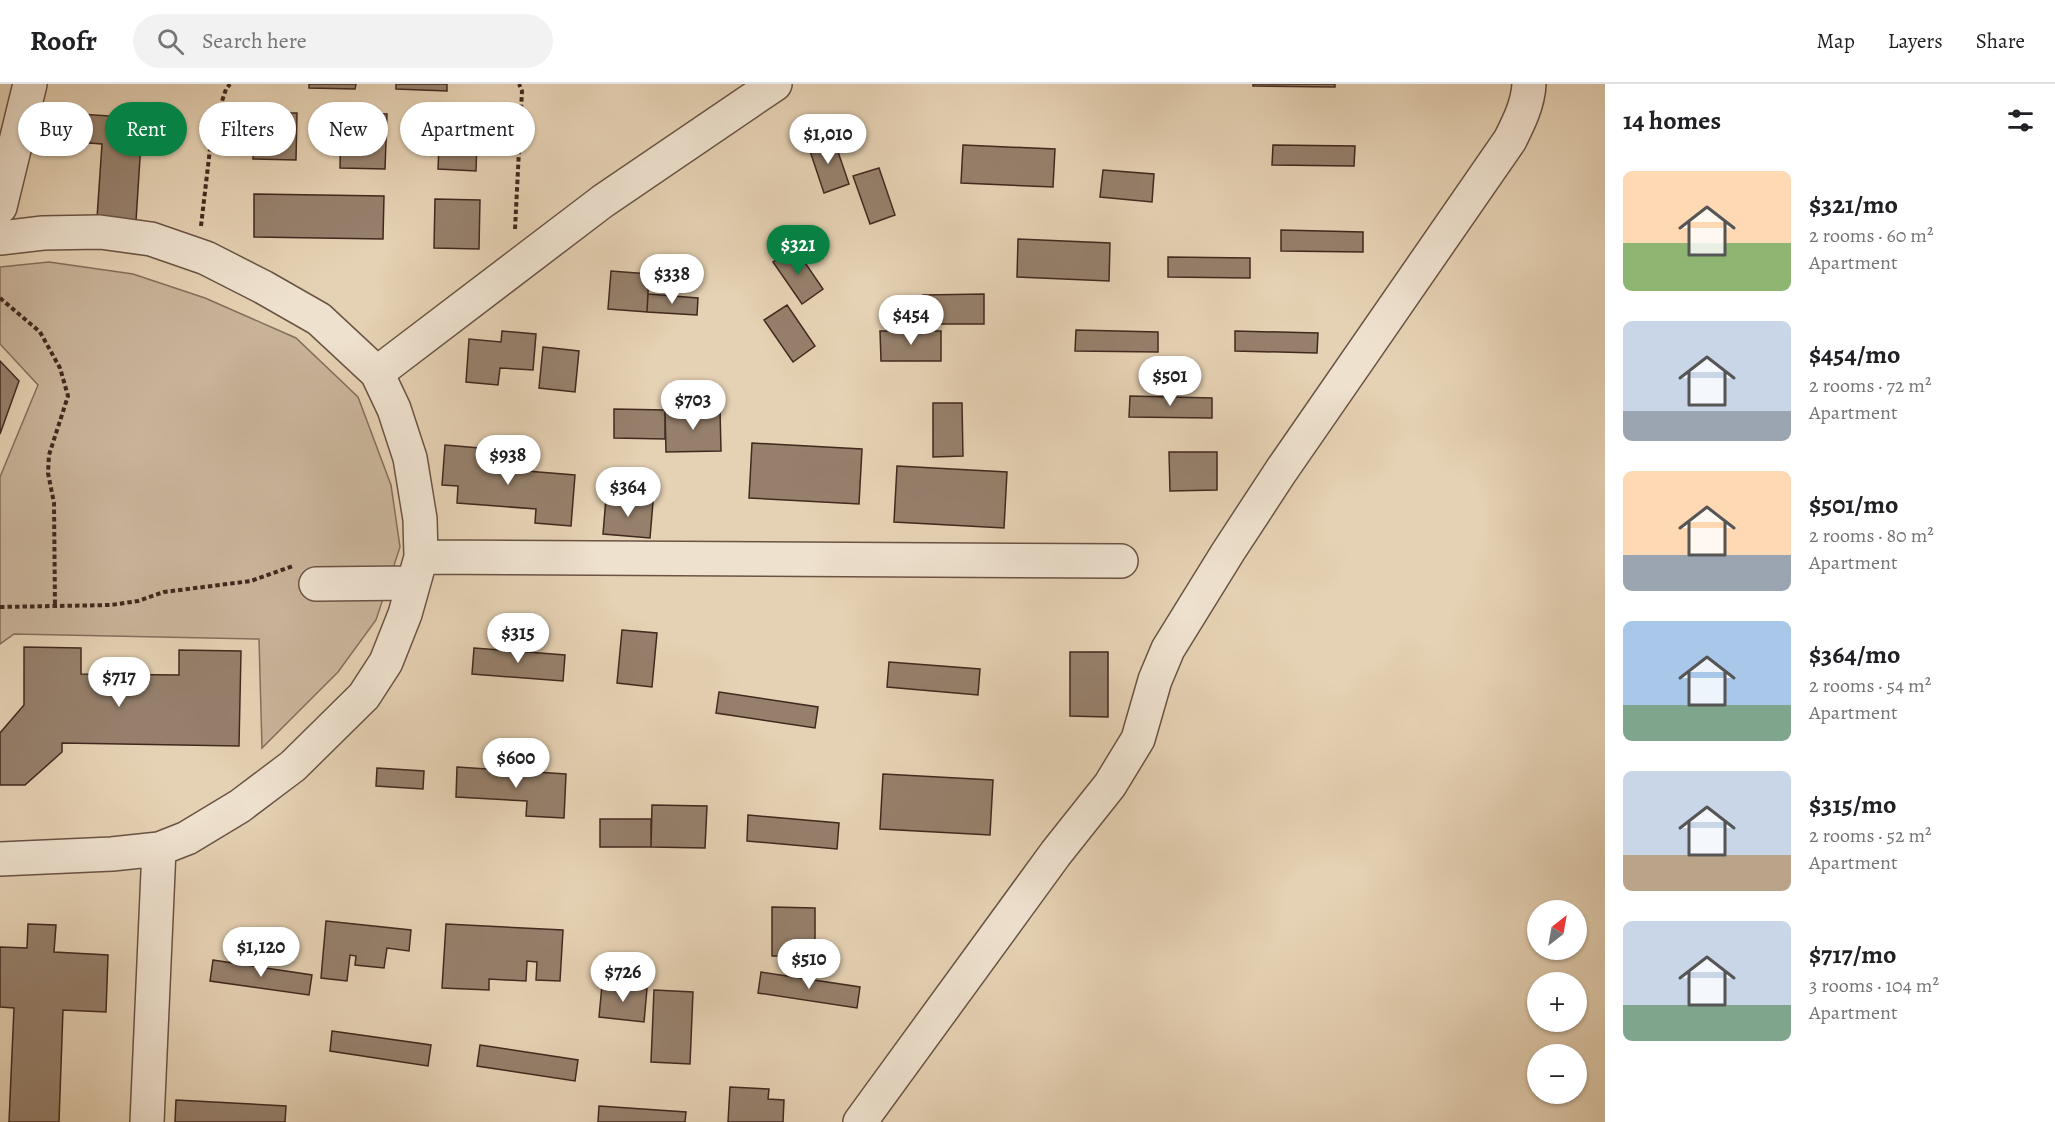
<!DOCTYPE html>
<meta charset="utf-8">
<style>
body{margin:0;font-family:Alegreya,serif;background:#f2f2f2;color:#202124;height:100vh;display:flex;flex-direction:column;font-size:22px;white-space:nowrap}
*{box-sizing:border-box;margin:0}
p{font-size:20px;color:#757577}
.icon{flex:none;width:33px;height:33px;fill:none;stroke:currentColor;stroke-width:2;stroke-linecap:round;stroke-linejoin:round}
.map{position:relative;flex:1;overflow:hidden}
.panel{display:flex;flex-direction:column;background:#fff;width:450px}
.panel>*{flex:none}
.top-card{position:absolute;left:18px;top:18px;width:570px;height:54px;display:flex;gap:12px}
.needle{width:39px;rotate:31deg}
.tools{position:absolute;left:1527px;top:816px;display:grid;gap:12px}
.tools a{display:grid;place-items:center;width:60px;height:60px;border-radius:50%;background:#fff;box-shadow:0 2px 4px #0004;font-size:30px}
.price{position:absolute;translate:-50% -51px;padding:0 14px;border-radius:21px;background:#fff;color:#222;font-size:20px;line-height:39px;filter:drop-shadow(0 2px 3px #0008)}
.price::after{content:'';position:absolute;left:50%;top:36px;width:18px;height:14px;margin-left:-9px;background:inherit;clip-path:polygon(0 0,100% 0,50% 100%)}
.price.selected{background:#0b8043;color:#fff}
ul{padding:0;list-style:none}
li{display:flex;align-items:center;gap:18px;height:150px;padding:0 18px}
li span{display:grid;place-items:center;flex:none;width:168px;height:120px;border-radius:9px;color:#555}
li>.icon{margin-inline-start:auto}
span .icon{width:72px;height:72px;fill:#fffc;stroke-width:1}
li b{font-size:26px}
h2{display:flex;justify-content:space-between;align-items:center;height:72px;padding:0 18px;font-size:26px}
.pill{padding:0 21px;border-radius:27px;background:#fff;box-shadow:0 2px 4px #0004;font-size:21px;line-height:54px}
.pill.selected{background:#0b8043;color:#fff}
header{display:flex;align-items:center;gap:36px;box-sizing:border-box;height:84px;padding:0 30px;background:#fff;border-bottom:2px solid #e0e0e0}
header strong{font-size:28px}
nav{display:flex;gap:33px;margin-inline-start:auto;font-size:21px}
.search{width:420px;height:54px;background:#f2f2f2;display:flex;align-items:center;gap:15px;box-sizing:border-box;padding:0 21px;border-radius:33px;color:#757577;font-size:22px}
main{display:flex;flex:1;min-height:0}
.map>svg:first-child{display:block}
.green{fill:#c9b49a;stroke:#856e5c;stroke-width:1.5}
.building{fill:#96806c;stroke:#41291f;stroke-width:1.5}
.lines{fill:none;stroke-linecap:round;stroke-linejoin:round}
.minor-casing{stroke:#6a5344;stroke-width:36}
.path{stroke:#41291f;stroke-width:4;stroke-dasharray:4.5 3;stroke-linecap:butt}
.minor{stroke:#eee1ce;stroke-width:33}
</style>
<header>
<strong>Roofr</strong>
<div class="search"><svg class="icon" aria-label="search" viewBox="0 0 24 24"><circle cx="10" cy="10" r="6"/><path d="M15 15l6 6"/></svg>Search here</div>
<nav><a>Map</a><a>Layers</a><a>Share</a></nav>
</header>
<main>
<div class="map">
<svg width="1605" height="1038" viewBox="0 0 1605 1038">
<rect width="100%" height="100%" fill="#e5d1b3"/>
<filter id="stains"><feTurbulence type="fractalNoise" baseFrequency=".00333" numOctaves="4"/><feColorMatrix values="0 0 0 0 .2 0 0 0 0 .09 0 0 0 0 .02 0 0 0 .5 -.17"/></filter>
<radialGradient id="worn" r=".72"><stop offset=".6" stop-color="#630" stop-opacity="0"/><stop offset="1" stop-color="#630" stop-opacity=".3"/></radialGradient>
<path class="green" d="M49,178L133,190L205,214L296,254L358,313L391,401L400,463L376,536L338,588L262,664L259,555L14,550L0,560V393L38,301L0,260V183Z"/>
<path class="building" d="M309,0H356L355,5L309,4Z
M396,0H447V7L396,5Z
M1253,0H1335V3L1253,2Z
M254,20L277,21V29H297L296,76L253,75Z
M461,26L478,27L476,87L438,85L440,37L460,38Z
M341,28L387,30L385,85L340,84Z
M64,29L169,36L167,60L141,58L136,137L97,134L102,60L62,57Z
M833,53L849,100L824,109L808,61Z
M963,61L1055,65L1053,103L961,99Z
M1273,61L1355,62L1354,82L1272,81Z
M879,84L895,131L870,140L853,92Z
M1103,86L1154,90L1152,118L1100,113Z
M254,110L384,112L383,155L254,153Z
M435,115L480,116L479,165L434,164Z
M1281,146L1363,148V168L1281,167Z
M1018,155L1110,159L1109,197L1017,193Z
M795,164L823,205L802,220L773,178Z
M1168,173L1250,174V194L1168,193Z
M611,187L649,190L647,228L608,225Z
M648,210L698,214L697,231L647,228Z
M984,210V240H923V211Z
M787,221L815,262L793,278L764,236Z
M1076,246L1158,248V268L1075,267Z
M502,247L536,250L533,286L500,284L498,301L466,298L469,255L501,258Z
M880,247H941V277H881Z
M1235,247L1318,249L1317,269L1235,267Z
M543,263L579,267L575,308L539,304Z
M0,277L19,297L0,350Z
M1130,312L1212,314V334L1129,333Z
M933,319H962L963,372L933,373Z
M614,325L665,326V355L614,354Z
M665,326H720L721,367L666,368Z
M752,359L862,365L859,420L749,414Z
M445,361L491,365L490,384L575,391L571,442L535,439L536,425L457,419L458,402L442,401Z
M1169,368H1217V406L1170,407Z
M897,382L1007,388L1004,444L894,438Z
M606,414L653,418L650,454L603,450Z
M622,546L657,549L652,603L617,599Z
M24,563L81,564V590L179,591V566L241,567L239,662L62,659V668L25,701H0V649L24,621Z
M474,564L565,571L563,597L472,590Z
M1070,568H1108V633L1070,632Z
M889,578L980,585L978,611L887,603Z
M719,608L818,623L815,644L716,629Z
M457,683L566,690L564,734L526,732L527,717L456,713Z
M377,684L424,687L423,705L376,702Z
M883,690L993,696L990,751L880,745Z
M652,721L707,722L705,764L651,763Z
M748,731L839,739L837,765L747,757Z
M600,735H651V763H600Z
M772,823L815,824V872H772Z
M326,837L411,846L409,867L387,864L384,884L355,881L356,872L350,871L347,897L321,894Z
M28,840L56,841L54,868L108,871L106,928L63,926L59,1038H9L14,924L0,923V863L27,864Z
M446,840L563,846L560,897L536,896L537,878L527,877L526,897L489,895V906L442,904Z
M213,876L312,891L309,911L210,897Z
M761,888L860,903L857,924L758,909Z
M602,901L647,905L644,938L599,933Z
M654,906L693,908L690,980L651,978Z
M332,947L431,961L428,982L330,967Z
M480,961L578,976L575,997L477,982Z
M730,1003L769,1005L768,1015L784,1016L783,1038H728Z
M176,1016L286,1022L285,1038H175Z
M599,1022L686,1028L685,1038H598Z"/>
<g class="lines">
<g class="minor-casing">
<path id="minor" d="M0,123L30,0
M0,154L43,149L100,148L151,155L206,174L263,203L319,235L377,289L394,325L410,374L420,435L421,473L405,530L386,578L364,612L293,682L240,722L187,754L159,765L112,770L0,775
M377,289L603,117L775,0
M421,473L1121,477
M316,500L413,499
M147,1038L159,765
M860,1038L1056,769L1110,701L1138,655L1155,596L1168,565L1228,468L1281,387L1510,56C1519,38 1528,20 1529,0"/>
</g>
<path class="path" d="M201,142L212,48L226,5L230,0
M515,145L522,7L519,0
M0,214L40,248L60,284L68,312L49,371L48,389L54,419L55,522
M0,523L111,521L138,517L164,508L251,497L293,482"/>
<use href="#minor" class="minor"/>
</g>
<rect width="100%" height="100%" filter="url(#stains)"/>
<rect width="100%" height="100%" fill="url(#worn)"/>
</svg>
<div class="tools">
<a><svg class="needle" viewBox="-14 -14 28 28"><path d="M0-13l5 13h-10z" fill="#e53935"/><path d="M0 13l5-13h-10z" fill="#757577"/></svg></a>
<a>+</a>
<a>−</a>
</div>
<b class="price" style="left:828px;top:81px">$1,010</b>
<b class="price selected" style="left:798px;top:192px">$321</b>
<b class="price" style="left:672px;top:221px">$338</b>
<b class="price" style="left:911px;top:262px">$454</b>
<b class="price" style="left:1170px;top:323px">$501</b>
<b class="price" style="left:693px;top:347px">$703</b>
<b class="price" style="left:508px;top:402px">$938</b>
<b class="price" style="left:628px;top:434px">$364</b>
<b class="price" style="left:518px;top:580px">$315</b>
<b class="price" style="left:119px;top:624px">$717</b>
<b class="price" style="left:516px;top:705px">$600</b>
<b class="price" style="left:261px;top:894px">$1,120</b>
<b class="price" style="left:809px;top:906px">$510</b>
<b class="price" style="left:623px;top:919px">$726</b>
<div class="top-card">
<a class="pill">Buy</a>
<a class="pill selected">Rent</a>
<a class="pill">Filters</a>
<a class="pill">New</a>
<a class="pill">Apartment</a>
</div>
</div>
<section class="panel">
<h2>14 homes<svg class="icon" aria-label="filters" viewBox="0 0 24 24"><path d="M4 7h16M4 17h16"/><circle cx="9" cy="7" r="2"/><circle cx="15" cy="17" r="2"/></svg></h2>
<ul>
<li><span style="background:linear-gradient(#ffd9b3 60%,#8fb573 0)"><svg class="icon" aria-label="home" viewBox="0 0 24 24"><path d="M3 11l9-7 9 7M6 9v11h12V9"/></svg></span><div><b>$321/mo</b><p>2 rooms · 60 m²</p><p>Apartment</p></div></li>
<li><span style="background:linear-gradient(#c9d6e8 75%,#9aa5b1 0)"><svg class="icon" aria-label="home" viewBox="0 0 24 24"><path d="M3 11l9-7 9 7M6 9v11h12V9"/></svg></span><div><b>$454/mo</b><p>2 rooms · 72 m²</p><p>Apartment</p></div></li>
<li><span style="background:linear-gradient(#ffd9b3 70%,#9aa5b1 0)"><svg class="icon" aria-label="home" viewBox="0 0 24 24"><path d="M3 11l9-7 9 7M6 9v11h12V9"/></svg></span><div><b>$501/mo</b><p>2 rooms · 80 m²</p><p>Apartment</p></div></li>
<li><span style="background:linear-gradient(#a9c7e8 70%,#7fa58c 0)"><svg class="icon" aria-label="home" viewBox="0 0 24 24"><path d="M3 11l9-7 9 7M6 9v11h12V9"/></svg></span><div><b>$364/mo</b><p>2 rooms · 54 m²</p><p>Apartment</p></div></li>
<li><span style="background:linear-gradient(#c9d6e8 70%,#b9a48a 0)"><svg class="icon" aria-label="home" viewBox="0 0 24 24"><path d="M3 11l9-7 9 7M6 9v11h12V9"/></svg></span><div><b>$315/mo</b><p>2 rooms · 52 m²</p><p>Apartment</p></div></li>
<li><span style="background:linear-gradient(#c9d6e8 70%,#7fa58c 0)"><svg class="icon" aria-label="home" viewBox="0 0 24 24"><path d="M3 11l9-7 9 7M6 9v11h12V9"/></svg></span><div><b>$717/mo</b><p>3 rooms · 104 m²</p><p>Apartment</p></div></li>
</ul>
</section>
</main>
